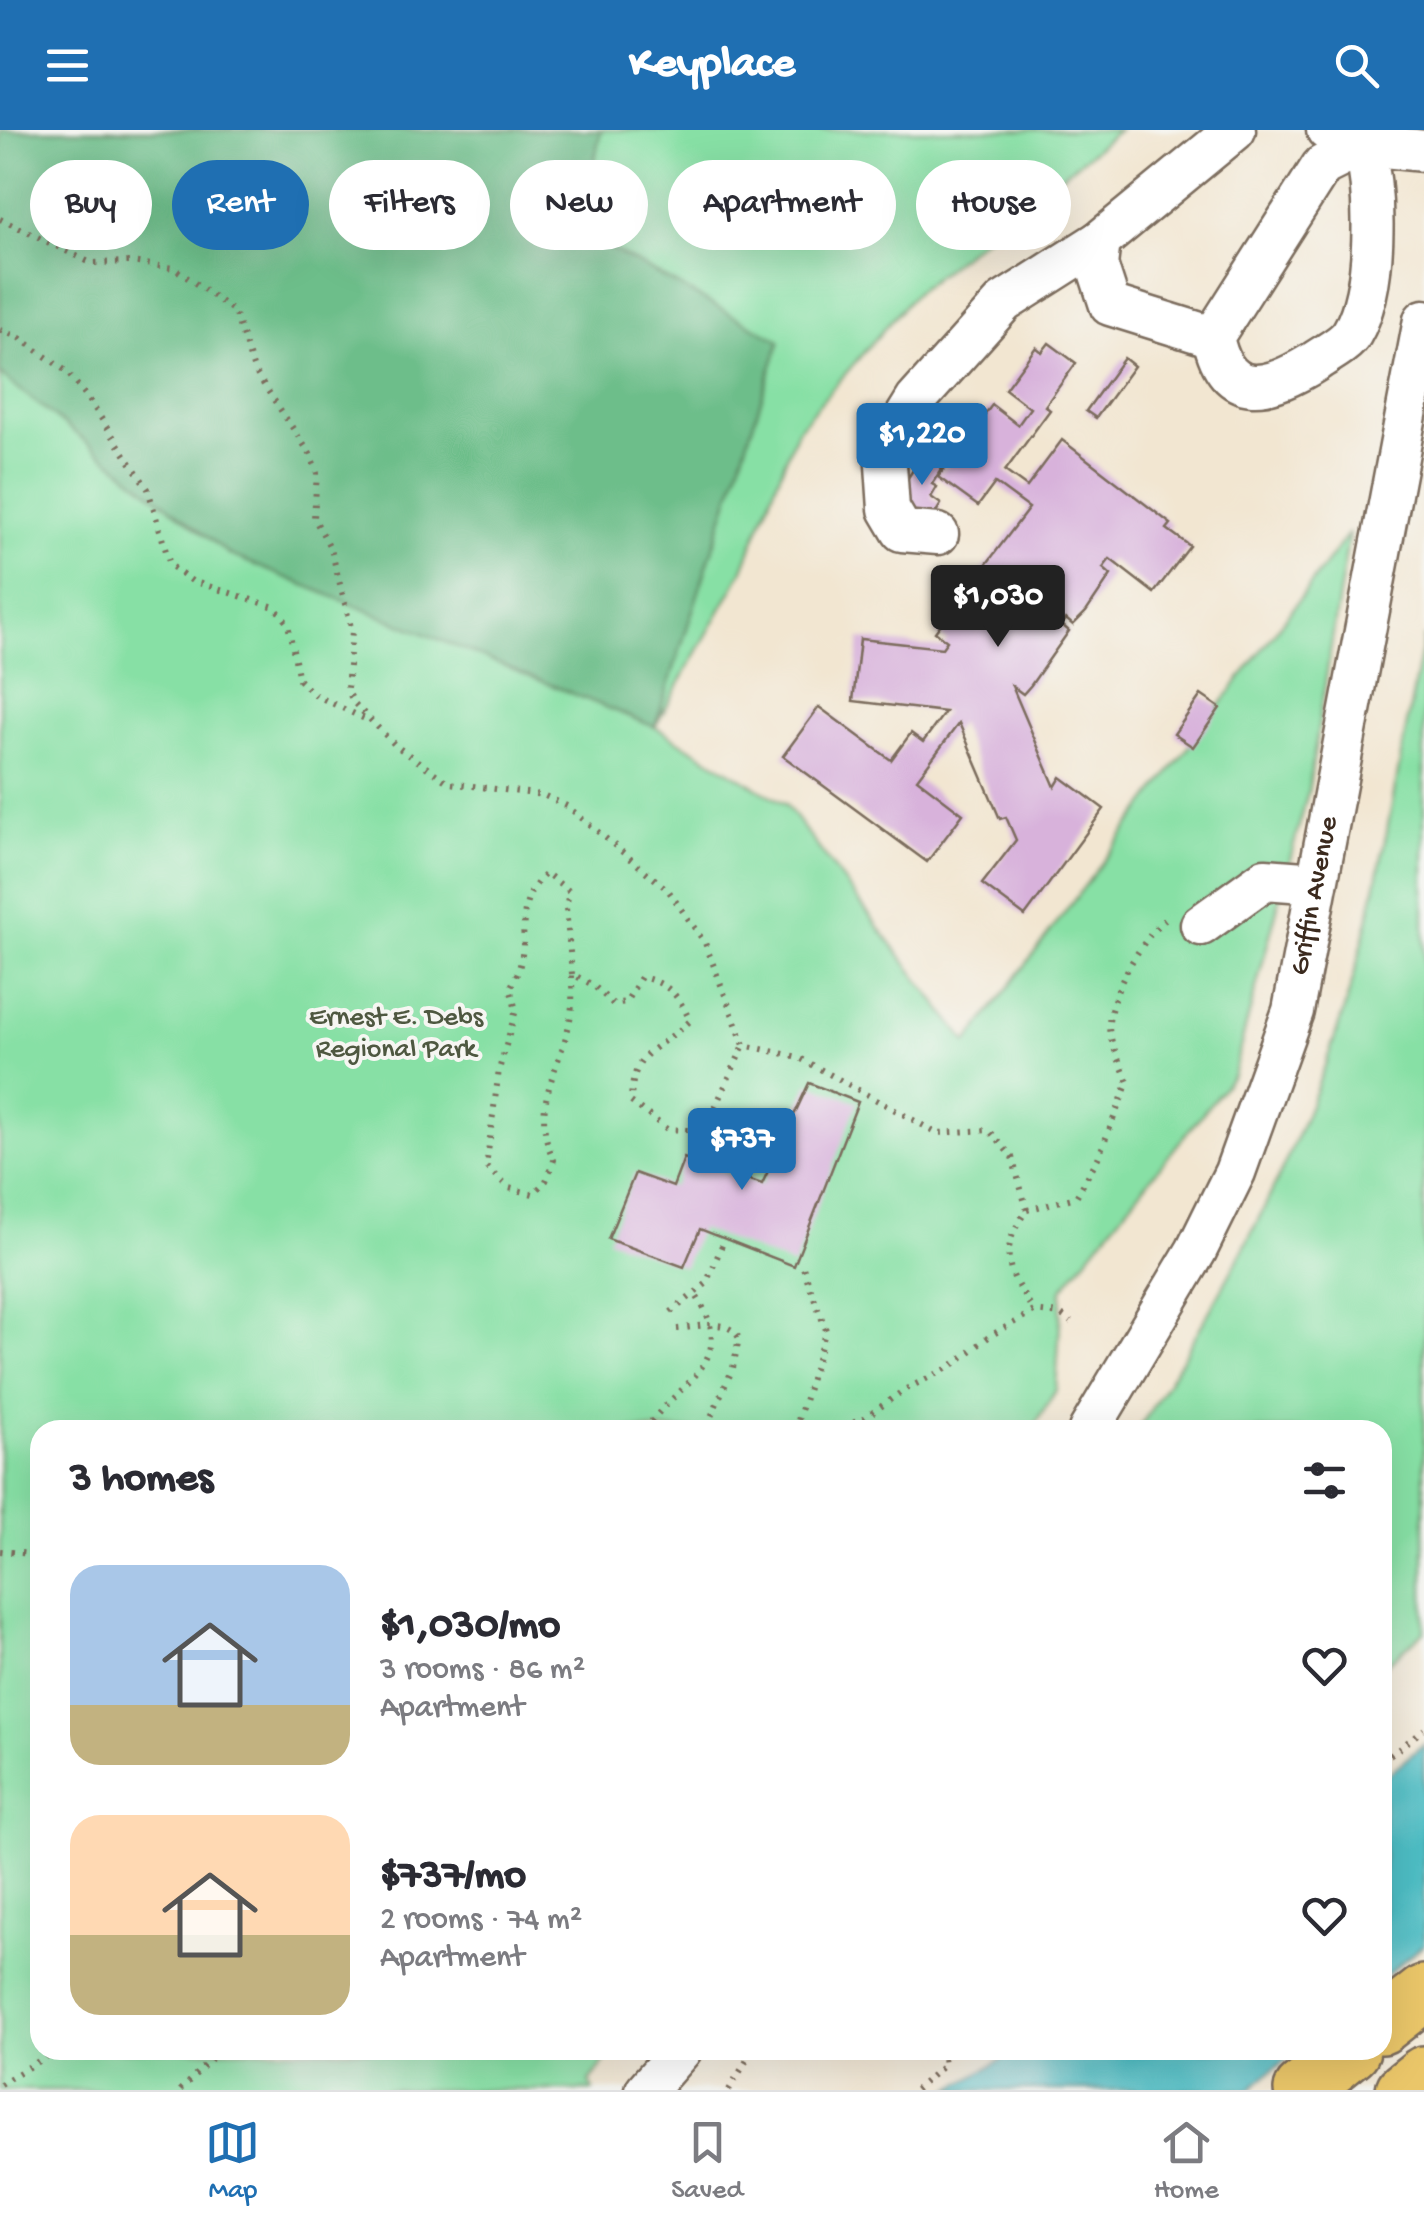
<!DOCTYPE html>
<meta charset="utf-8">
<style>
body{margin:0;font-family:"Gochi Hand",sans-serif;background:#f7f7f7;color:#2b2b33;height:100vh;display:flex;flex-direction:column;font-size:38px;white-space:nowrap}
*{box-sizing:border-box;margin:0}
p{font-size:32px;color:#7c7c81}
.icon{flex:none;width:55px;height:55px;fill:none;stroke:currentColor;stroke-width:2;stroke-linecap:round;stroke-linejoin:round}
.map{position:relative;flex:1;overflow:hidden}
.sheet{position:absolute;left:30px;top:1290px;width:1362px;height:640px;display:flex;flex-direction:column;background:#fff;border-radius:30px;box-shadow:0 10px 40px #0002}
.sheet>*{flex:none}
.hud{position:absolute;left:30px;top:30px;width:1365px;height:90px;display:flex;gap:20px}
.price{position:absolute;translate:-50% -85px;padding:0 22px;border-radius:10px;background:#1f6fb2;color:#fff;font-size:32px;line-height:65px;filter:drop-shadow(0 2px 5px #0008)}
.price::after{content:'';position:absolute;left:50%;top:60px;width:30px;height:22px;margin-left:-15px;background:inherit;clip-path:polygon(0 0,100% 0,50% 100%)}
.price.selected{background:#222;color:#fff}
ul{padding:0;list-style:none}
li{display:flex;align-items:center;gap:30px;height:250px;padding:0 40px}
li span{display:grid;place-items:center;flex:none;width:280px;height:200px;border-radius:30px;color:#555}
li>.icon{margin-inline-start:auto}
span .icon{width:120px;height:120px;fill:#fffc;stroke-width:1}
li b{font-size:42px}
h2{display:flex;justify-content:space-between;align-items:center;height:120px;padding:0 40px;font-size:42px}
.tag{padding:0 35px;border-radius:45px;background:#fff;box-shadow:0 10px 40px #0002;font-size:35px;line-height:90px}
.tag.selected{background:#1f6fb2;color:#fff}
header{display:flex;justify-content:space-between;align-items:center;height:130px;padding:0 40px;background:#1f6fb2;color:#fff;font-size:45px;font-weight:700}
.tab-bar{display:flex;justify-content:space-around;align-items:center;height:140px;border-top:2px solid #e1e1e2;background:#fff;font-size:28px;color:#7c7c81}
.tab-bar a{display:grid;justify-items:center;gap:5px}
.tab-bar .selected{color:#1f6fb2}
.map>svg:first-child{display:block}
.green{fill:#87e0a5;stroke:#618562;stroke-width:2.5}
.forest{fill:#6dbe8a;stroke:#547454;stroke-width:2.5}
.water{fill:#4ebdc4;stroke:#447471;stroke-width:2.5}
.building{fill:#d8b2db}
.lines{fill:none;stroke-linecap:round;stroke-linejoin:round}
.minor-casing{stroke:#7b6c5d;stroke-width:45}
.highway-casing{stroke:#7b6c5d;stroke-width:60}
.path{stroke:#7b6c5d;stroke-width:6;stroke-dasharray:2.5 8;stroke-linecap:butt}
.minor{stroke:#fff;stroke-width:40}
.highway{stroke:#eac669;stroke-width:55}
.labels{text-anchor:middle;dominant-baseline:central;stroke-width:8;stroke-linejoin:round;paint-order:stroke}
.street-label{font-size:28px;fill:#3b2a1e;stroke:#f6f6f2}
.park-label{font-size:28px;fill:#4e5840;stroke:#f6f6f2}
</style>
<header><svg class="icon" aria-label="menu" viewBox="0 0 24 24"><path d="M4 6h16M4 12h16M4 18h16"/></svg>Keyplace<svg class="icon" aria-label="search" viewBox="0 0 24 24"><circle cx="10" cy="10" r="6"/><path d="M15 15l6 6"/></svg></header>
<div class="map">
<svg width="1424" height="1960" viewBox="0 0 1424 1960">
<rect width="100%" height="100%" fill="#f6f6f2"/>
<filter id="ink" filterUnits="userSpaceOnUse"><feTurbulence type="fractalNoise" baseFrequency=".01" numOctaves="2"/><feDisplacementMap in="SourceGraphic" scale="20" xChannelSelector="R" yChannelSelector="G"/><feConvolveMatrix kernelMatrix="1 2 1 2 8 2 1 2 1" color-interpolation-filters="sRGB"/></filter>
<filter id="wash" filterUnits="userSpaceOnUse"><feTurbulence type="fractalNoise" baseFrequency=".0048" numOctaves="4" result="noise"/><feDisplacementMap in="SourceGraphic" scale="40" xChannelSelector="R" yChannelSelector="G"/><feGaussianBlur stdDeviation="2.25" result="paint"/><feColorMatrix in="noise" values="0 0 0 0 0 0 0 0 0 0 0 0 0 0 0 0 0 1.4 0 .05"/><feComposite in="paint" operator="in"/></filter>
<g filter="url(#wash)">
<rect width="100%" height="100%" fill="#f2e6d1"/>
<path class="green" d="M0,0H1119L915,163L797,300L742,442L655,597L785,674L967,913L1349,403L1308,662L1233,945L1062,1159L1056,1260L1032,1300H40V1920H613L590,1952L594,1960H0Z
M1424,506V1502L1383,1537L1382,1300H1138C1231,1154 1315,996 1359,827C1386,722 1402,612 1424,506Z"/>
<path class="forest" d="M0,0H601L580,102L780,211L655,597L230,425L0,244Z"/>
<path class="water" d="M1424,1614V1814L1383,1848V1648Z
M1018,1920H1297L1249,1960H949Z"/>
<g id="blocks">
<path class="building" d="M1049,213L1076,233L1045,276L1050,280L1005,341L1027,357L1062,310L1171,394L1167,399L1190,416L1154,463L1110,429L1103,438L1111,445L1086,482L1073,495L1066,489L1062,495L1069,501L1031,555L1023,564L1012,556L1055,657L1061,647L1104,679L1025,786L982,754L1016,710L1006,687L1000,689L959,593L917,649L963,684L927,732L783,626L819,577L891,630L911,603L923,612L945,582L853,571L860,509L942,518L947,511L935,502L1029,378L995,353L978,376L938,347L992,275L1018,295L1030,278L1005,259L1036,217L1042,222Z
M1124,228L1134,236L1096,288L1086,281Z
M924,322L944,335L932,354L937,357L931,367L941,374L930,392L895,369Z
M1201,565L1220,578L1193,617L1174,604Z
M809,953L858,972L794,1136L700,1099L684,1137L608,1109L635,1043L673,1057L684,1028L762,1054Z"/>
</g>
</g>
<g filter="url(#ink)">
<use href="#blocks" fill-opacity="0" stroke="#7b6c5d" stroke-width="2.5"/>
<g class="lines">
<g class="minor-casing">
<g id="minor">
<path d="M1327,0L1364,15L1424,21"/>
<path d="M1364,15C1376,64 1378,159 1352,203C1345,215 1327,223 1316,231C1270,260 1227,274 1213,207L1322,36Z"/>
<path d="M1213,207L1110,175L1097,135L1100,111L1235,0"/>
<path d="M938,404L902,401L889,379L885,320L916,270L1004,172L1100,111"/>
<path d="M1201,795L1265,749L1317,753"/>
<path id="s1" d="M1089,1300L1196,1121L1235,1042L1293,881L1424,190"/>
<path d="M646,1960L681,1920"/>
</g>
</g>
<g class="highway-casing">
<path id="highway" d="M1382,1896L1424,1863
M1302,1960L1352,1920
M1404,1960L1424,1944"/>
</g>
<path class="path" d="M0,89L91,133L131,132L174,138L234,181L254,240L310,324L317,343L314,388L331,419L352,501L347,559L354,573L396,616L449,653L543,665L567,676L668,760L705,813L744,915L798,927L937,1003L989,1000L1012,1027L1027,1080C997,1121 1007,1142 1034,1181
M0,200L20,208L66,241L87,267L148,359L170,435L192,451L275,477L288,494L299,550L315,565L367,590
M572,844L566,778L569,761L546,743C506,782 538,812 510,858L516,880L499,940L486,1037L509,1058L533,1064L546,1051L554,1030C527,975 563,937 571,884C573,871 572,857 572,844L593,855L613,874L626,872L641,847C669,853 679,866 690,891C656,922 632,920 631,972L667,999L704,1001
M712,1037L704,1001L744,915
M1027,1080L1076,1067L1098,1028L1128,952C1122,936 1111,916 1109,898C1107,868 1144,803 1169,787
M671,1182L706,1154L725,1108
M677,1199C699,1197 727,1187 739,1208L733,1238L705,1300
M645,1300C678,1251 742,1233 695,1164
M795,1300L826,1200L801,1132
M834,1300L865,1288L904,1260L950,1237L990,1206L1034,1181L1060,1184L1071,1192
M0,1421L40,1425
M1382,1632L1424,1599
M0,1954L57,1920
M180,1960L220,1920
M729,1960L753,1920
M915,1960L944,1935L942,1920"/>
<use href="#minor" class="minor"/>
<use href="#highway" class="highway"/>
</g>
</g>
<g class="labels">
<g class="street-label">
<text stroke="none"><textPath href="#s1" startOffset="585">Griffin Avenue</textPath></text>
</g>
<g class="park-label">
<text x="396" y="888">Ernest E. Debs<tspan x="396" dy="32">Regional Park</tspan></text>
</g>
</g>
</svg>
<b class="price" style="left:922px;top:358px">$1,220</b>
<b class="price selected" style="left:998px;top:520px">$1,030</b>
<b class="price" style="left:742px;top:1063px">$737</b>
<div class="hud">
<a class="tag">Buy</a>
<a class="tag selected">Rent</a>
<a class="tag">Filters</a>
<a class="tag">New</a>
<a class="tag">Apartment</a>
<a class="tag">House</a>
</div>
<section class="sheet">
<h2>3 homes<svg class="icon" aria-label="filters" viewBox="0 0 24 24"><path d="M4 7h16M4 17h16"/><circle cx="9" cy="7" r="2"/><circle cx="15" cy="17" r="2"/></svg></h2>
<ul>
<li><span style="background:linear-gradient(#a9c7e8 70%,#c2b280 0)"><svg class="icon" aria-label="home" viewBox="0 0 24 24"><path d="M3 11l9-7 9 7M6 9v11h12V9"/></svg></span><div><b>$1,030/mo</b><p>3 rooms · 86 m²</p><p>Apartment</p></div><svg class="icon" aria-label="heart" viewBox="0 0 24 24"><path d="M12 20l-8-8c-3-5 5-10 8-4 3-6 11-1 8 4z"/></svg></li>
<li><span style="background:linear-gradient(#ffd9b3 60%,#c2b280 0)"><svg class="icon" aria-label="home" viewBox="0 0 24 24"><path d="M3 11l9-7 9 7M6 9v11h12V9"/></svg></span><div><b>$737/mo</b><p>2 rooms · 74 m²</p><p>Apartment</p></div><svg class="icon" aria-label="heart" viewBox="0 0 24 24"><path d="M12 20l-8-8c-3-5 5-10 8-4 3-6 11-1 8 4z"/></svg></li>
</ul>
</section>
</div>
<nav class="tab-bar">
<a class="selected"><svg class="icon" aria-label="map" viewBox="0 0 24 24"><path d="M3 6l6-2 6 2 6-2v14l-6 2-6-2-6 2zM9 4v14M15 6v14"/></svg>Map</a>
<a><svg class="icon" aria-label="saved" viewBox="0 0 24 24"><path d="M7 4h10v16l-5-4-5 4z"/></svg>Saved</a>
<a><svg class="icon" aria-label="home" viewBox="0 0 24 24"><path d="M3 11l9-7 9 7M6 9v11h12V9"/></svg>Home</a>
</nav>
